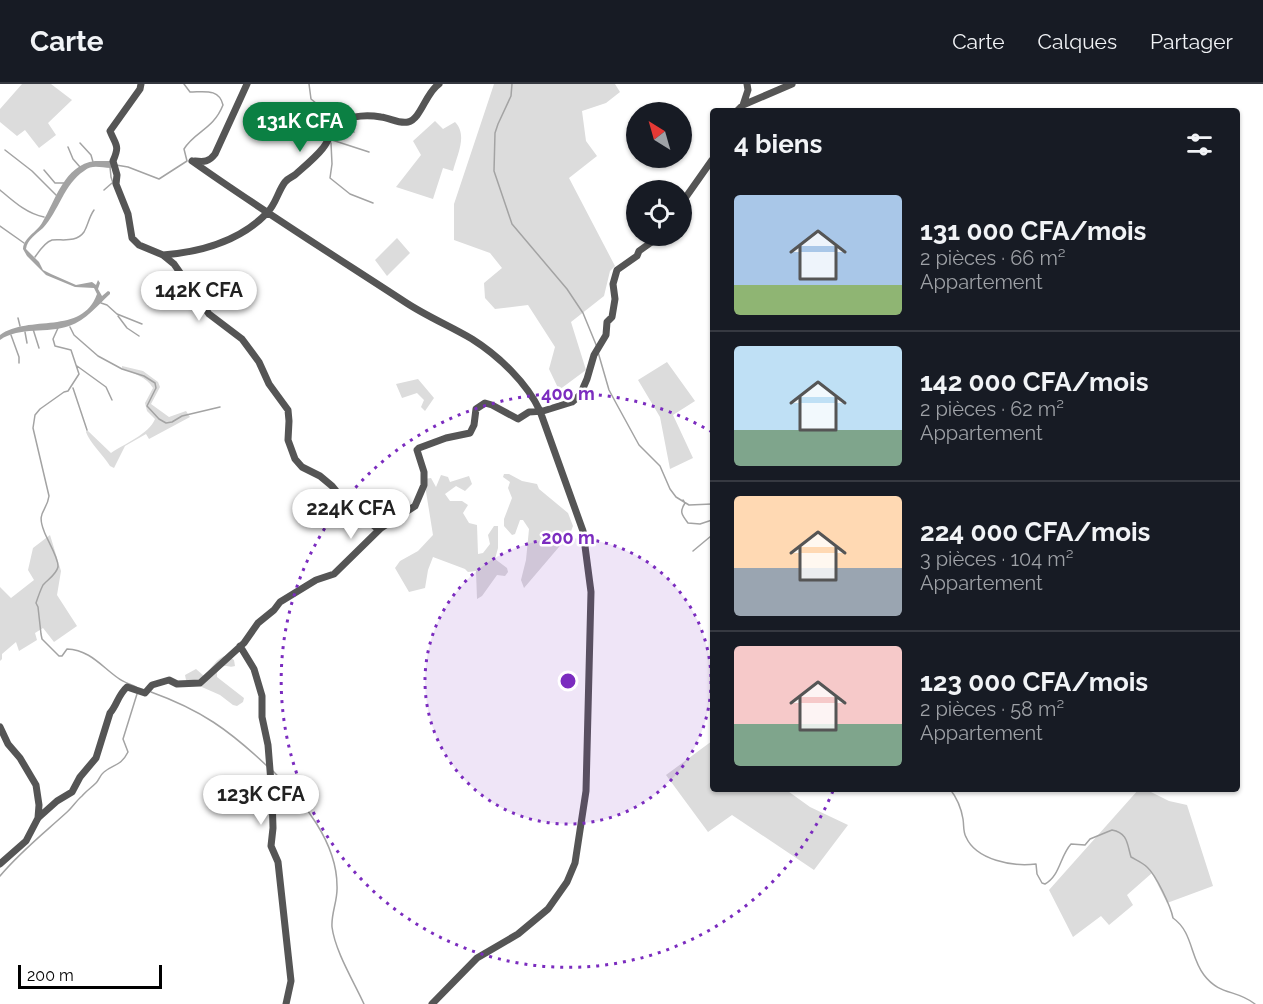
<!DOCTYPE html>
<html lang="fr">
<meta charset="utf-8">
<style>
body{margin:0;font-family:Raleway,sans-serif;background:#20242c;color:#f1f3f6;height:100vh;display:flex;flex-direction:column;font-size:22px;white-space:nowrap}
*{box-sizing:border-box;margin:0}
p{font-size:20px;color:#9ea1a6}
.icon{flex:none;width:33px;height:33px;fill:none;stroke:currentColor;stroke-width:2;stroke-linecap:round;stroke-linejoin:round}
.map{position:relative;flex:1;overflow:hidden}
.sheet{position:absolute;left:710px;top:24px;width:530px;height:684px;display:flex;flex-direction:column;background:#171b24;border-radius:6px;box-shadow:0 2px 4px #0004}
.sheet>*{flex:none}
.needle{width:39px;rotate:323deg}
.tools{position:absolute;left:626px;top:18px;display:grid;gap:12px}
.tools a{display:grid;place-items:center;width:66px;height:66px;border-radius:50%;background:#171b24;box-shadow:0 2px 4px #0004;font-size:30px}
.scale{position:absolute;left:18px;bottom:15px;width:144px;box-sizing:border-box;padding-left:6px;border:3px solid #000;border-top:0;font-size:16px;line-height:21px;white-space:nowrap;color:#000;-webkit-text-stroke:4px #fff;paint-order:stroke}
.price{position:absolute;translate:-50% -51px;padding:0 14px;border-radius:21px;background:#fff;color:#222;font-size:20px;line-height:39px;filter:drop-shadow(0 2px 3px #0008)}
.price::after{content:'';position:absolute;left:50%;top:36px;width:18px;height:14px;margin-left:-9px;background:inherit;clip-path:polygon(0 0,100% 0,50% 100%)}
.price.active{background:#0b8043;color:#fff}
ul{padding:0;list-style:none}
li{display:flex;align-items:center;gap:18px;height:150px;padding:0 24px}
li+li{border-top:2px solid #363941}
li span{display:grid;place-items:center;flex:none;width:168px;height:120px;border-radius:6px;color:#555}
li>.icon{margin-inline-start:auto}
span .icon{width:72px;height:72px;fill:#fffc;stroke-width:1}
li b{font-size:26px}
h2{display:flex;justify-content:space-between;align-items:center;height:72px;padding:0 24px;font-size:26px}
header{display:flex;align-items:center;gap:36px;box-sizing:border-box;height:84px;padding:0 30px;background:#171b24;border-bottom:2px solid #363941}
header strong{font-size:28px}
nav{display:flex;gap:33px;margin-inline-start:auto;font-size:21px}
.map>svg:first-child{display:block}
.green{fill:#dcdcdc}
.water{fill:#a3a3a3}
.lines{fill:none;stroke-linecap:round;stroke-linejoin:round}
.stream{stroke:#a3a3a3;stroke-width:1.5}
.minor{stroke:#555;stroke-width:7}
.ring{fill:none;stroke:#7b2cbf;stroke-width:3;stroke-dasharray:3 6}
.centre{fill:#7b2cbf;stroke:#fff;stroke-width:3}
.ring-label{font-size:18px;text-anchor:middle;font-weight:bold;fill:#7b2cbf;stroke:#fff;stroke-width:5;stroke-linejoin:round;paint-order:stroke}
</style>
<header>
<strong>Carte</strong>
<nav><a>Carte</a><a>Calques</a><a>Partager</a></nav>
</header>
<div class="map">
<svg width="1263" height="920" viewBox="0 0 1263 920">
<rect width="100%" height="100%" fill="#fff"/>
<path class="green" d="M22,0H51L72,16L48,39L56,51L39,64L25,46L17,52L0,38V25Z
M494,0H615L620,8L606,19L582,27L586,57L597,72L569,94L615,182L610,187L604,212L571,238L586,286L559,306L549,285L555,263L528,221L495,225L485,214L484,199L502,184L490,169L454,156V120Z
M435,37L443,45L455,38C468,51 457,71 453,87L443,84L433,115L396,103L421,71L413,57Z
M397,154L410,169L387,192L375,176Z
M667,278L695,317L673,331L693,374L670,385L660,333L638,296Z
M122,282L143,287L158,298L160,303L151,320L169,333L186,327L190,333L149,355L146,350L125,362L114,384L110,382C103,371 90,359 86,348L87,346L111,369C124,360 149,350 155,335L147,327L145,319L153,304C147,293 133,289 122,285Z
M418,295L434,314L425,327L421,323L424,316L417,309L402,314L396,300Z
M504,390H509L522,397L537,400L539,405L568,429L573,442L570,450L524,504L521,496L526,476L529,445L523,436H520L515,450L512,451L504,442V435L512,414L508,404L510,398L503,393Z
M441,391L448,393L450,398L469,392L472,400L465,407L456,402L445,410L450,417H462L468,421L463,429L469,439L477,441L478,470L483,469L490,460L488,451L494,442H498V464L495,475L507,484L508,488L505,492L497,491L482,512L477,515L476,487L468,488L465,485L433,473L428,486L425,504L409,508L395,484L400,477L418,467L433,451L424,395L431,394L436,403Z
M50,451L61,487L57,511L77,542L54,558L43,544L35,549L37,556L19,567L16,558L2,570V575L0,577V503L11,514L34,496L28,486L33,464Z
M227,571L234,576L235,582C227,585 224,577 217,589V593L244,614L243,618L237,622L233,621L220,611L186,596L185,591L196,585L204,592C212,584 216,574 227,571Z
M712,657V705H785L810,723L848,741L814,786L732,731L708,748L666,691Z
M1139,705H1152L1151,708L1169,717L1187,721L1213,802L1167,819L1152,789L1127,811L1133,821L1109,841L1101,832L1073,853L1049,806Z"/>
<path class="water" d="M95,77H111L113,81L111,84C100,84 93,80 84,87C64,100 59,127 43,144C36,150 27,156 26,165L39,178L43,186L51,190L76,201L92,198L96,201L98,196L100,199L98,205L102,212L108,207L110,208V210C97,222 86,236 69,242C47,250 20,242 0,256V251C29,230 82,252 97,210L94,204L75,203L46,191L27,172L23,165C24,153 36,149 42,139C56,116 64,81 95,77Z"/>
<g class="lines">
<path class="stream" d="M309,0L311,15L338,37
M512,0L511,12L498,40L495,49L494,87L512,140L567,205L583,229L597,263
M342,39L354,48
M333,54L340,43
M332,56L369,68
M80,59L91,71L93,78
M331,59L332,80L330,94L350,110L373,119
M68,63L73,75L80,83
M5,66L32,87L56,111
M116,81L128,83L159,95L187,77L184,65C195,47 213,46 223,21C219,4 204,8 190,8L184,0
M110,83L111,93L113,99
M44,86L55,99H64
M0,106C13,117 27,130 44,133
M104,106L112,99
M0,142L24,159
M35,173C39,167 45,158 52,156C63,155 76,159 84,148C88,141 89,133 94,126
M101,219L107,221L117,230L142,240
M118,232L127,244L139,252
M18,234L20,242
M70,243L74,251L98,272L122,285L144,292L155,299L156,304L147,322L159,335L166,339L172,338L182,332L220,323
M58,244L53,255L55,262L71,266L79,290L68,307L64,308L40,325L35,331L33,344L49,412C47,428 36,427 44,447C47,456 59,474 58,483C56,491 48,495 43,501C40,507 38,513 36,519L38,523L41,550L42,555L59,572H62L67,565C90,566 101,582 118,594C123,598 130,600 136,603
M33,245L39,264
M25,248L27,259
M11,251L19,273V279
M598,268L609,306L616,319L639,361L660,382L670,405L676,413L689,421L712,420
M77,282L106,303L112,316
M73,304L87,346
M683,416L685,419C679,428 682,431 688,439L700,440L712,436
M693,467L711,452L712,453
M151,608C201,626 229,646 267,682
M273,687C303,717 337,758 337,802C338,816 331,829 332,843C335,867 354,898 364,920
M950,705C957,714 961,723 963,735C964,741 963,748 966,753C976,776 1013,783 1036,780L1037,790L1042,799L1045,800C1060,792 1060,772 1071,760L1085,761L1090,755L1112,746C1128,749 1127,760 1131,773C1136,776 1143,779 1147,783C1156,791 1171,823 1173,834C1193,848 1190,873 1204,891C1220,912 1236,905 1255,920
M0,792C20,768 44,749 66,729C72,724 76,717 82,712C86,707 91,704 96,699C99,696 100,691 104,688C114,680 121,682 128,668L123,655L137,610"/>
<path class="minor" d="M141,0L140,5L110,47C116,62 120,61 113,77L117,91L116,100L128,130L132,154L139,161L163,171L174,180L209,230L242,255L259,278L269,300L288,326L289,337L288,356L295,375L302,383L320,392L332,402L355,430L365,434L379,446
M743,21L748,6L747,0
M737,27L743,21L792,0
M192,77C261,126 333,171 405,218C426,232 450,242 472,255C499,272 527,299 540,327L583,447L591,508L586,707L575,779L567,798L548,825L518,850L477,874L432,920
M195,77C204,78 209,78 215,70L247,0
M681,120L712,76
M163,171C200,168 239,158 267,129C276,120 278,107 285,98C288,94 293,93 296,90C305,82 316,73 323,64C329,57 332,44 341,38C352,31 369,31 381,33C390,34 399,40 408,38C421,35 426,8 439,0
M240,562L254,585L262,612V633L268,661L272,711L273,744L271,762L278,778L291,897L286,920
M0,643L8,660L20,674L36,701L39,721L38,734
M0,780L26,757L38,734L57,717L72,708L80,693L96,674L110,629C117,621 118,611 127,603L145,609L152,601L169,596L177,600L200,599L244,559L258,539L274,526L280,518L316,496L334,490L381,444L415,422L424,401V388L417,366L419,364L446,354L470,349L474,341L476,325L485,319L492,321L518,335L529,328L543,327L572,318L580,311L587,295L594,271L606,251L607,238L612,233L615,215L613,200L617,186L637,172L639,167L660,152"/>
</g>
<circle cx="568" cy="597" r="143" fill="#7b2cbf" fill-opacity=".12"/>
<g class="ring">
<circle cx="568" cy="597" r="143"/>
<path d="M833 707A287 287 0 1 1 712 348"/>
</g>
<circle cx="568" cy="597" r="9" class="centre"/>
<g class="ring-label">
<text x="568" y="316">400 m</text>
<text x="568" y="460">200 m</text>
</g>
</svg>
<div class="tools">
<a><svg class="needle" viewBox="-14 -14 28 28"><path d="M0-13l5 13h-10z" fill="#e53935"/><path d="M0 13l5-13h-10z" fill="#9ea1a6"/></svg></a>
<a><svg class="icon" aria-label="locate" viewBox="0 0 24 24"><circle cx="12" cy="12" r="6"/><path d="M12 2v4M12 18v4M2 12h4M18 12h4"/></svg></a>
</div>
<div class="scale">200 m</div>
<b class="price active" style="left:300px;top:69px">131K CFA</b>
<b class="price" style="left:199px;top:238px">142K CFA</b>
<b class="price" style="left:351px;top:456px">224K CFA</b>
<b class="price" style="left:261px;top:742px">123K CFA</b>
<section class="sheet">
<h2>4 biens<svg class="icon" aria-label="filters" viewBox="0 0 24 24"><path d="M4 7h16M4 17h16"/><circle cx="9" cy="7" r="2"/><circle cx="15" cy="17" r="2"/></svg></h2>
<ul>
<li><span style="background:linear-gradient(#a9c7e8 75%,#8fb573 0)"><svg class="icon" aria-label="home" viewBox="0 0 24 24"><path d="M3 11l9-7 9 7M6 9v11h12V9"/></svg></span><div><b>131 000 CFA/mois</b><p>2 pièces · 66 m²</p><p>Appartement</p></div></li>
<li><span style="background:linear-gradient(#bfe0f5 70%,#7fa58c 0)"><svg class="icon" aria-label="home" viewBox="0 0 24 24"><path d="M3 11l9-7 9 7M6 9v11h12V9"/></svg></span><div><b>142 000 CFA/mois</b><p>2 pièces · 62 m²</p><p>Appartement</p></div></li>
<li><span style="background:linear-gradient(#ffd9b3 60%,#9aa5b1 0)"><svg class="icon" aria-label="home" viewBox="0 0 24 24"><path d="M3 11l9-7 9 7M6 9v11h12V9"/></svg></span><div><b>224 000 CFA/mois</b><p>3 pièces · 104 m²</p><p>Appartement</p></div></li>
<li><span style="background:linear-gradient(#f6c9c9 65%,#7fa58c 0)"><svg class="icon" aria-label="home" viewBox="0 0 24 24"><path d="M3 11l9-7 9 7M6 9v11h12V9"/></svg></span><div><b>123 000 CFA/mois</b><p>2 pièces · 58 m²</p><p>Appartement</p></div></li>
</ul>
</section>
</div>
